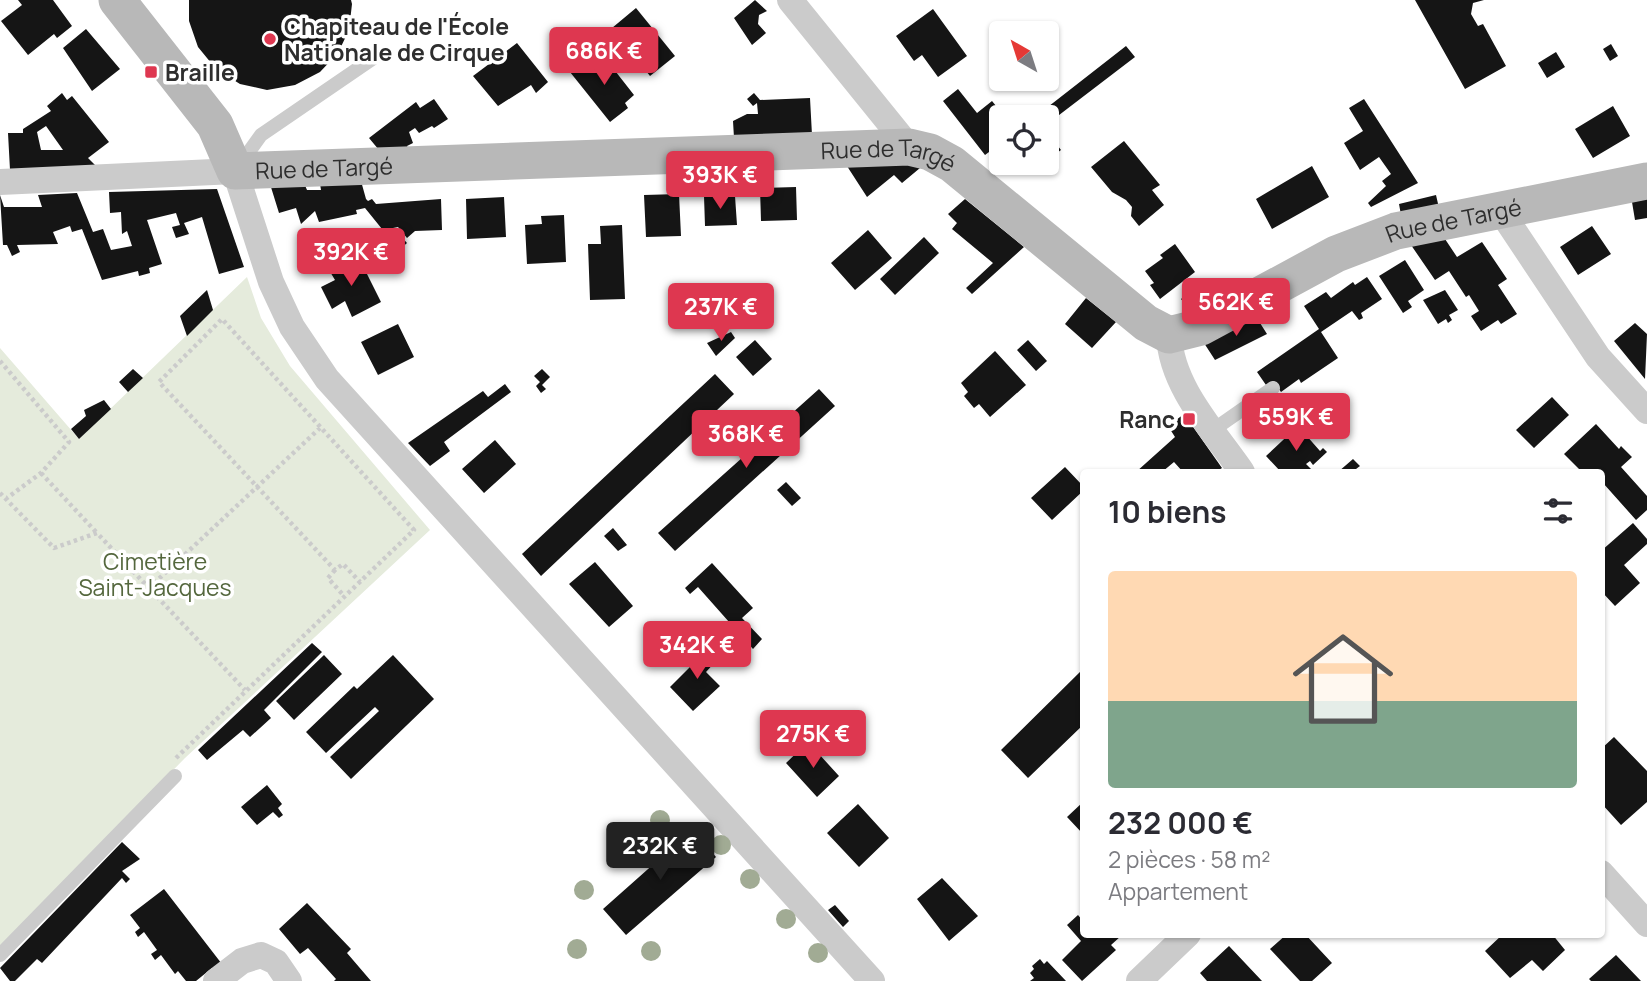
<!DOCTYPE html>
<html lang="fr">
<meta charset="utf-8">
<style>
body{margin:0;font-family:Manrope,sans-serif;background:#f7f7f7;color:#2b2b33;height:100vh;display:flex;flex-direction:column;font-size:26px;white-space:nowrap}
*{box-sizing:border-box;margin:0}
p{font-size:23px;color:#7c7c81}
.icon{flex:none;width:38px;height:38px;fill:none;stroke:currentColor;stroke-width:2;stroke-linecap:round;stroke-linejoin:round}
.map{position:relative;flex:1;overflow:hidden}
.side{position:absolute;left:1080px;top:469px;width:525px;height:469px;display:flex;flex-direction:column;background:#fff;border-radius:7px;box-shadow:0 2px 5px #0004}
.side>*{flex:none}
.needle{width:46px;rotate:321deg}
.tools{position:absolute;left:989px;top:21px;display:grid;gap:14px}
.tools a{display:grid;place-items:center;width:70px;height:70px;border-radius:7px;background:#fff;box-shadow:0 2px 5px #0004;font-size:35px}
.price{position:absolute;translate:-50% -60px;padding:0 16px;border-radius:7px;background:#de3750;color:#fff;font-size:23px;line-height:46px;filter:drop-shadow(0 2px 4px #0008)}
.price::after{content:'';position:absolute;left:50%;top:42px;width:21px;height:16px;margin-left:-10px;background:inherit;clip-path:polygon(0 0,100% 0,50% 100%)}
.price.active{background:#222;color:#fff}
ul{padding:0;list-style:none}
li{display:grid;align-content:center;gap:14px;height:371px;padding:0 28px}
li+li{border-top:2px solid #e1e1e2}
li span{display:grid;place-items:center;height:217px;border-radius:7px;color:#555}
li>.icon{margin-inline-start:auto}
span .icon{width:126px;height:126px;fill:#fffc;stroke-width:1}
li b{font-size:30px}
h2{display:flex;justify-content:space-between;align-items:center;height:84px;padding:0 28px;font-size:30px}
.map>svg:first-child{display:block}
.green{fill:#e5ebdc}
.building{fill:#151515;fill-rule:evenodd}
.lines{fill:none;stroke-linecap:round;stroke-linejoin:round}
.path{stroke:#cbcbcb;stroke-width:4.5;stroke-dasharray:3.5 3.5;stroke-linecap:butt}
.lane{stroke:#cbcbcb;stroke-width:14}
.street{stroke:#cbcbcb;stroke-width:26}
.secondary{stroke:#b8b8b8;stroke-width:37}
.tree{fill:#a1ab94}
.poi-dot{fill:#de3750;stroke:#fff;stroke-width:2.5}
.labels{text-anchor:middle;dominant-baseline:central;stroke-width:7;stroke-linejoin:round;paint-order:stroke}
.poi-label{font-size:23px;font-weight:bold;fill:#2e2e2e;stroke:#fff;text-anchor:start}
.street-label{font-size:23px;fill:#2e2e2e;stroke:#fff}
.park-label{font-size:23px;fill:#54673d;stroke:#fff}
</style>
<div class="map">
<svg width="1647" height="981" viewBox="0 0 1647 981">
<rect width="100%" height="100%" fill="#fff"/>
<path class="green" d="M247,277L261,318L290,366L430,530L185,758L0,947V348L79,439Z"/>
<path class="building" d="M18,0H53L72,26L57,38L54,34L28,55L1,21L22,5Z
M189,0H351L352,4L349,30L338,53L320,72L295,85L267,90L240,84L216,69L198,47L189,21Z
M755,0L767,11L759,15L758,24L766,33L752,45L734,18Z
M1415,0H1484L1473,3L1471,14L1478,26L1483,24L1506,66L1465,89Z
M636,8L675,56L650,76L612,28Z
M933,9L967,56L938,77L922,55L914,61L896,36Z
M86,29L120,69L92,91L63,48Z
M517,43L548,82L536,93L531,85L498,106L473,76Z
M1611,44L1618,56L1610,61L1603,49Z
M1126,46L1135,57L1046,125V117H1035Z
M1556,52L1565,67L1547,78L1538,63Z
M605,58L634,95L625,103L628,108L610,122L570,72L586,59L593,68Z
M958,89L977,113L992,101L1005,117H1001V143L985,155L943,101Z
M62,93L67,100L72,96L109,142L88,158L96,166L10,170L8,133H23V129L51,111L47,106ZM46,126L63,150H41L37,132Z
M754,93L760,100L810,98L812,135L734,138L733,121L747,114H758L757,103L753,106L747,99Z
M434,99L448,119L434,128L432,126L419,133L415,128L409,132L413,143L407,146L409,150H379L369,138L416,102L420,108Z
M1364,99L1418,183L1371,207L1368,203L1386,186L1382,181L1391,174L1379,157L1360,170L1344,143L1363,131L1349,108Z
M1613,106L1630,136L1593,158L1575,129Z
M1046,131L1061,150L1046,161Z
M1124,141L1160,185L1152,190L1164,205L1139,226L1131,216L1132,207L1126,200L1112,192L1091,167Z
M903,161L920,168L902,183L894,175L867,197L845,163Z
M1312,166L1329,197L1272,229L1256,199Z
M361,181L366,199L368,201L372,199L376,204L441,199L442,230L415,231L407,238L398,227L393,228L407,243L399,250L365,208L356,210L357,214L319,222L315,211L301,224L296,208L279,213L270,184L304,183L307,190H321L320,184Z
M796,187L797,220L761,221L760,188Z
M217,189L244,267L219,274L202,217L184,223L189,234L176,238L172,227L180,225L176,213L147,220L162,264L149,268L150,273L139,276L138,271L102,280L82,229L72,232L70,226L53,232L58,244L17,245L20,252L12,256L7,245H3L0,195L4,207H42L38,195L77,193L93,232L103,229L111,250L132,246L127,231L122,234L121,212L110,213L109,192Z
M679,194L681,236L646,237L644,195Z
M1436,195L1439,208L1401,215L1399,204Z
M704,196H735L737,225L705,226Z
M504,197L506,237L467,239L466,199Z
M965,199L1024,247L972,294L966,288L993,263L952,229L957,223L948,214Z
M1647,199V218L1635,220L1632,202Z
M564,215L566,262L527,264L525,225L542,224L541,216Z
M622,225L625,299L590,300L588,244H601L600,226Z
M1592,226L1611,254L1578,275L1560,247Z
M868,230L892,258L855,290L831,263Z
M924,237L939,253L895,295L880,279Z
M1445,239L1457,257L1482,242L1507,279L1498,285L1517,314L1501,324L1498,320L1481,331L1471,316L1479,311L1469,295L1466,297L1449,271L1435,280L1411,245Z
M1175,244L1195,272L1160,299L1150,285L1154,283L1145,271L1163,258L1160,255Z
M358,256L381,302L352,317L345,301L332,309L321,287L335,280L329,270Z
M1405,260L1424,290L1408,301L1412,307L1403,313L1379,276Z
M1367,277L1382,299L1361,313L1363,318L1359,320L1352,311L1321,332L1338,358L1301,383L1299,379L1281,392L1273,381L1266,385L1257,372L1319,329L1304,306L1326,292L1331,298L1353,282L1355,285Z
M207,290L213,310L187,336L180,316Z
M1445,290L1458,310L1449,315L1452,320L1448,323L1446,319L1438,324L1423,300Z
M1191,291L1205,307L1191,311L1181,299Z
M1086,298L1116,322L1092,348L1065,324Z
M1255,315L1267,334L1215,360L1204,343Z
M1635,323L1647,334L1645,379L1614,341Z
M398,324L414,357L378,375L361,342Z
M731,332L735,338L716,356L707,343Z
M755,340L772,359L753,376L736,357Z
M1028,340L1047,361L1036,371L1017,350Z
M995,351L1026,385L990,417L979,404L974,408L964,396L968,392L961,383Z
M133,369L143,378L128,392L119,382Z
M542,369L550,377L542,385L546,389L541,393L536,386L540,382L534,376Z
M715,374L734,394L541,576L522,554Z
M505,384L511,392L444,442L450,451L430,466L408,443L483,391L488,397Z
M819,389L835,406L675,551L658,533Z
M1552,397L1569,415L1534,448L1516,430Z
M104,400L111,409L79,439L71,429L86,416L84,410Z
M1184,414L1222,468L1216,472H1183L1174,462L1162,472H1136L1175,437L1168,426Z
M1596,424L1619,449L1621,446L1632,457L1621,467L1647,496V510L1636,520L1603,483L1601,485V472H1582L1564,454Z
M1298,426L1320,451L1323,448L1327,452L1313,465L1310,461L1306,464L1314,472H1281L1266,456Z
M495,440L516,464L484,493L462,469Z
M1353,459L1360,466L1352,472H1338Z
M1065,467L1083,486V491L1052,520L1031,498Z
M786,482L801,498L792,506L777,490Z
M1633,523L1647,539V544L1624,565L1640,583L1615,606L1601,591V551Z
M613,528L627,545L618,551L604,536Z
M595,562L633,606L609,627L569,584Z
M712,563L753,608L742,618L762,639L753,649L698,587L690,594L685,588Z
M312,643L322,652L264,710L271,718L250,737L243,730L207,760L198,750Z
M675,643L683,652L668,666L659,657Z
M703,647L716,661L706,672L720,686L693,711L670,687L695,662L691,659Z
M324,655L342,674L294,720L276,701Z
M393,655L434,699L351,779L330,757L379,711L375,707L326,753L306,732L354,686L357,689Z
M1083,669V725L1028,778L1001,750Z
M1614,737L1647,771V802L1621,825L1601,803V749Z
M808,742L839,776L817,797L786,763Z
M267,785L282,804L278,808L283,815L279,818L273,812L257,825L241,807Z
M1083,802V834L1067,817Z
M858,804L889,838L859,867L827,833Z
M692,830L716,857L626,935L603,909Z
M122,842L140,859L122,871L130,879L126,883L122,878L42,963L37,959L15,981H10L0,968Z
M942,878L978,916L949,941L917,899Z
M164,889L225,968H212L196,981H186L178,971L175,974L161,955L155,960L151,954L157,950L144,932L138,937L135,932L140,928L130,915Z
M307,903L351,949L347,953L371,981H334L336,979L308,948L300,954L279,929Z
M835,905L849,921L843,927L828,910Z
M1078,915L1083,921V934L1121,936L1111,945L1116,950L1082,981L1062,960L1081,941L1067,925Z
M1287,934H1305L1332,963L1312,981H1300L1270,949Z
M1503,934H1552L1565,950L1543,971L1532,960L1510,978L1485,951Z
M1229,946L1262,981H1207L1200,973Z
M1616,955L1641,981H1591L1589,979Z
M1040,959L1044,964L1047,961L1066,981H1030L1034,978L1030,973L1034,969L1032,966Z"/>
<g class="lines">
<path class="path" d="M0,361L69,442L41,473L7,498
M41,473L97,533
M0,493L54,548L97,533L245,690
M335,570L328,578L344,596
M149,588L320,428
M176,758L414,530L222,319L159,382L335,570L343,564L360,582"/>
<path class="lane" d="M238,167L261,135L375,57
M1213,430L1273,388
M0,955L175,776"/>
<path class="street" d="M790,0L909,147
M0,182L235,171L271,282L292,327L327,379L872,981
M1500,210L1598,357L1647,411
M1169,335C1171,387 1214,431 1242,472
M1601,873L1647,924
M216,981L242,961L261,955L276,962L289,981
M1139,981L1188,934"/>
<path class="secondary" id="s1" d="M117,0L215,125L235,171L909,147L930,152L952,164L1146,323L1169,335L1201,327L1336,254L1396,231L1647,181"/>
</g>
<g class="tree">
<circle cx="660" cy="820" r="10"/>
<circle cx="721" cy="845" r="10"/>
<circle cx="631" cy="855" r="10"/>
<circle cx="750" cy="879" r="10"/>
<circle cx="584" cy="890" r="10"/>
<circle cx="786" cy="919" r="10"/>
<circle cx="577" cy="949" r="10"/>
<circle cx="651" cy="951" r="10"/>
<circle cx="818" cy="953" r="10"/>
</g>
<g class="poi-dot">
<circle cx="270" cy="39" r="7"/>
<rect x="144" y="65" width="14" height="14" rx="3.5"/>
<rect x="1182" y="412" width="14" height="14" rx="3.5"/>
</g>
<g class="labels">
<g class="poi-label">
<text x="284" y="26">Chapiteau de l'École<tspan x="284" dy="26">Nationale de Cirque</tspan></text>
<text x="165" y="72">Braille</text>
<text x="1175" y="419" text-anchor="end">Ranc</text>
</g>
<g class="street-label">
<text stroke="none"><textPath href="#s1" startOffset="864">Rue de Targé</textPath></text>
<text stroke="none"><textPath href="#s1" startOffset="298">Rue de Targé</textPath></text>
<text stroke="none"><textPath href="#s1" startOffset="1516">Rue de Targé</textPath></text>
</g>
<g class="park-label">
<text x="155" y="561">Cimetière<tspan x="155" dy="26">Saint-Jacques</tspan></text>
</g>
</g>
</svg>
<div class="tools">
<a><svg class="needle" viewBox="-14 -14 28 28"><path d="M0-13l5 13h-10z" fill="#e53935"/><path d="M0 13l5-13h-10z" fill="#7c7c81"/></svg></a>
<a><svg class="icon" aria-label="locate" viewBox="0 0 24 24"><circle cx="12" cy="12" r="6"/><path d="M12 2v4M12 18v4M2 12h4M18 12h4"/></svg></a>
</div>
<b class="price" style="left:604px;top:87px">686K €</b>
<b class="price" style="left:720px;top:211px">393K €</b>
<b class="price" style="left:351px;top:288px">392K €</b>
<b class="price" style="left:1236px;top:338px">562K €</b>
<b class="price" style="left:721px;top:343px">237K €</b>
<b class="price" style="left:1296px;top:453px">559K €</b>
<b class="price" style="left:746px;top:470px">368K €</b>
<b class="price" style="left:697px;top:681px">342K €</b>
<b class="price" style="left:813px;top:770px">275K €</b>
<b class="price active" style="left:660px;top:882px">232K €</b>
<section class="side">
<h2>10 biens<svg class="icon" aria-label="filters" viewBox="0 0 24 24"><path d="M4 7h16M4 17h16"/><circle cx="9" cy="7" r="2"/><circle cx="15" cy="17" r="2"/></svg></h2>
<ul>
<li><span style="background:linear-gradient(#ffd9b3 60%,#7fa58c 0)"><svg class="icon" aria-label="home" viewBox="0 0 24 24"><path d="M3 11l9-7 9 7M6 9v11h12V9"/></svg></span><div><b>232 000 €</b><p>2 pièces · 58 m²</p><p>Appartement</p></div></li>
</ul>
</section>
</div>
